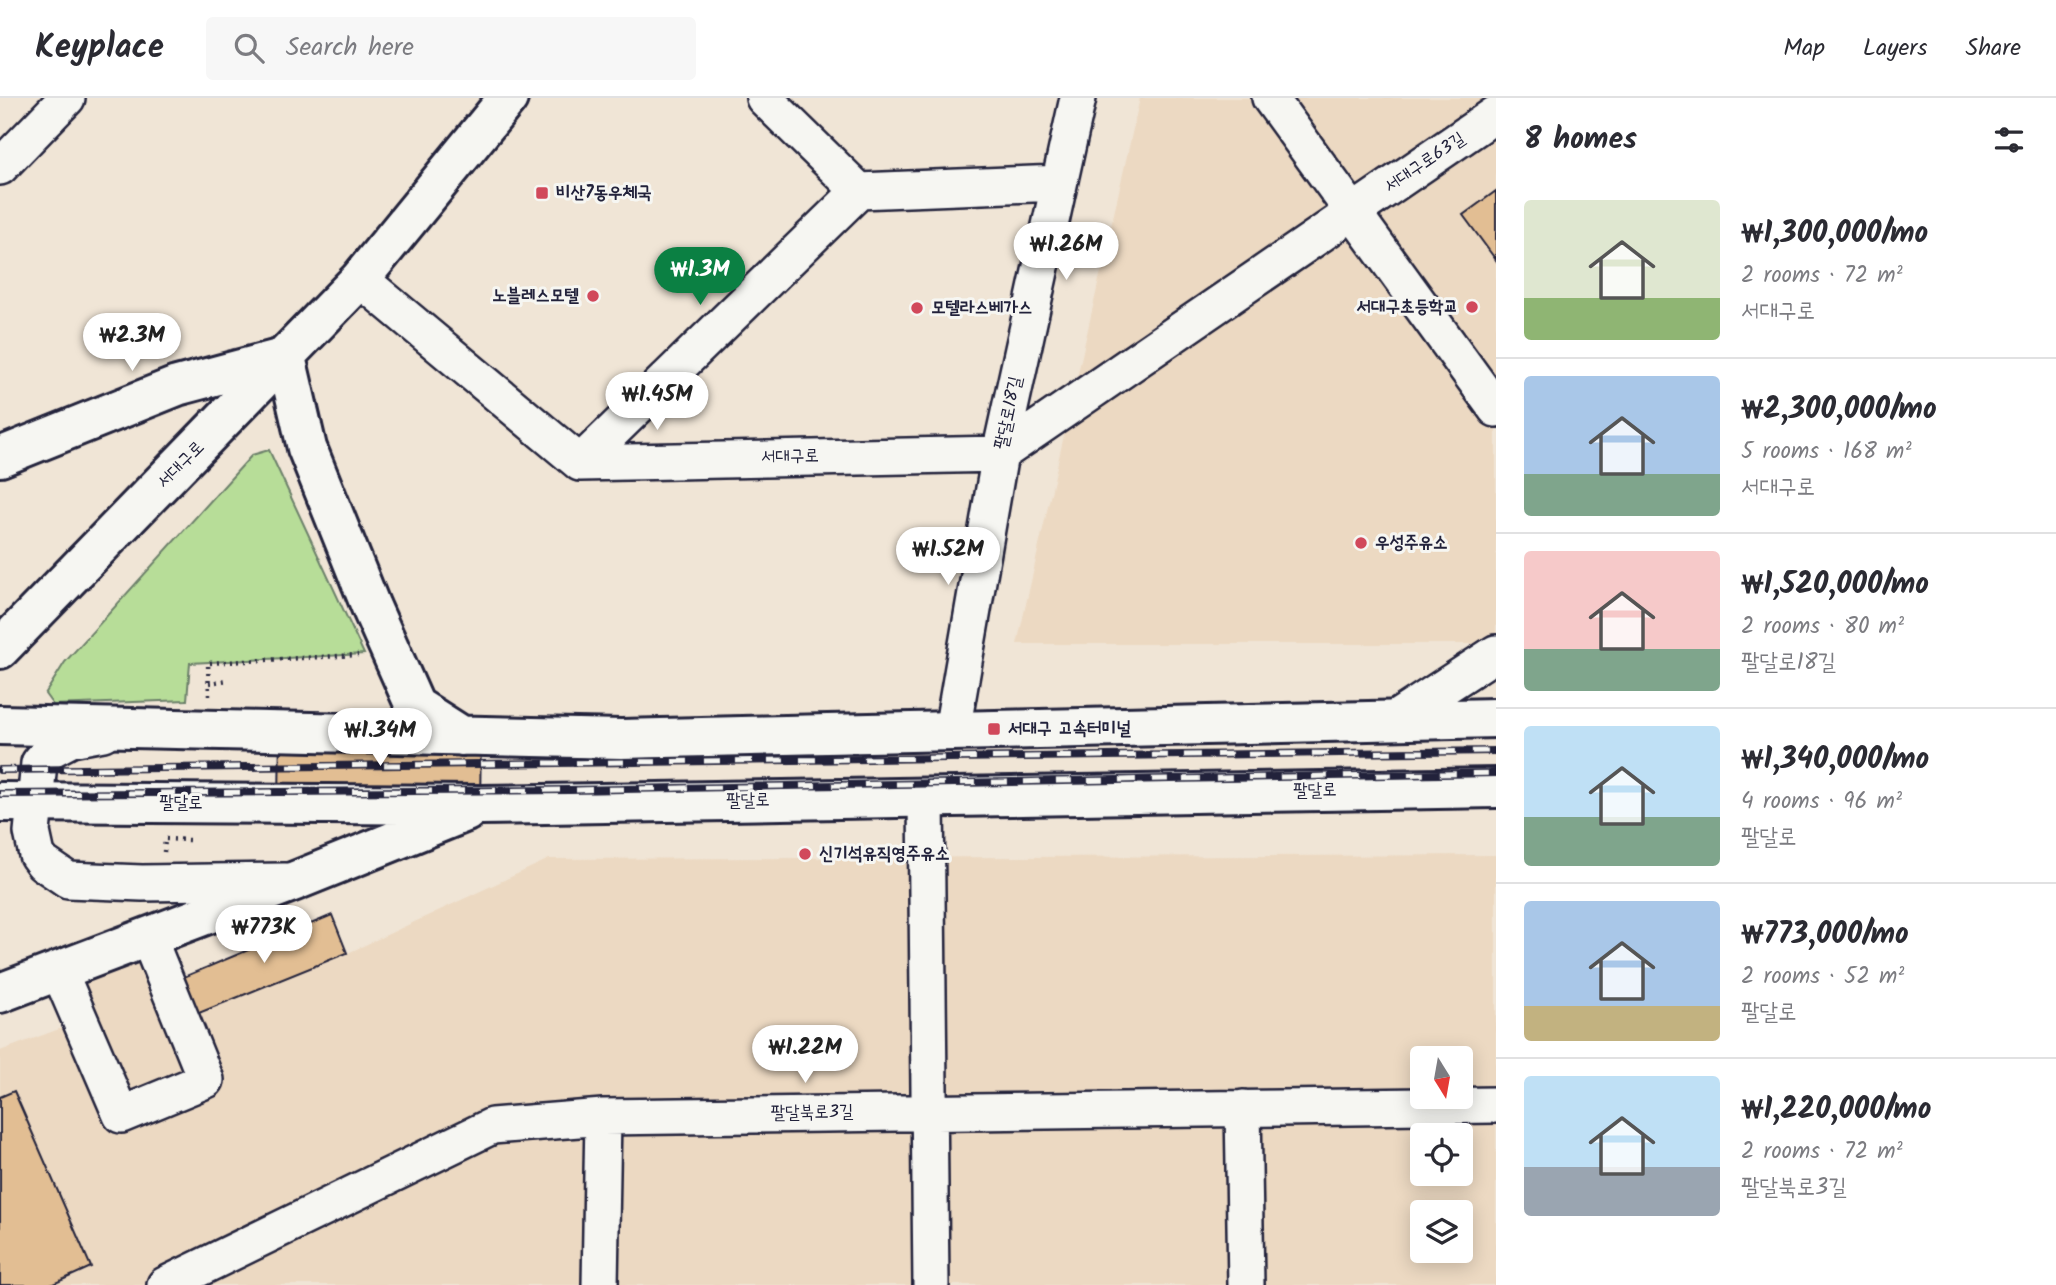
<!DOCTYPE html>
<meta charset="utf-8">
<style>
body{margin:0;font-family:Kalam,"Poor Story",sans-serif;background:#f7f7f7;color:#2b2b33;height:100vh;display:flex;flex-direction:column;font-size:26px;white-space:nowrap}
*{box-sizing:border-box;margin:0}
p{font-size:23px;color:#7c7c81}
.icon{flex:none;width:38px;height:38px;fill:none;stroke:currentColor;stroke-width:2;stroke-linecap:round;stroke-linejoin:round}
.map{position:relative;flex:1;overflow:hidden}
.side{display:flex;flex-direction:column;background:#fff;width:560px}
.side>*{flex:none}
.needle{width:46px;rotate:169deg}
.fabs{position:absolute;left:1410px;top:948px;display:grid;gap:14px}
.fabs a{display:grid;place-items:center;width:63px;height:63px;border-radius:7px;background:#fff;box-shadow:0 4px 18px #0003;font-size:35px}
.price{position:absolute;translate:-50% -60px;padding:0 16px;border-radius:24px;background:#fff;color:#222;font-size:23px;line-height:46px;filter:drop-shadow(0 2px 4px #0008)}
.price::after{content:'';position:absolute;left:50%;top:42px;width:21px;height:16px;margin-left:-10px;background:inherit;clip-path:polygon(0 0,100% 0,50% 100%)}
.price.on{background:#0b8043;color:#fff}
ul{padding:0;list-style:none}
li{display:flex;align-items:center;gap:21px;height:175px;padding:0 28px}
li+li{border-top:2px solid #e1e1e2}
li span{display:grid;place-items:center;flex:none;width:196px;height:140px;border-radius:7px;color:#555}
li>.icon{margin-inline-start:auto}
span .icon{width:84px;height:84px;fill:#fffc;stroke-width:1}
li b{font-size:30px}
h2{display:flex;justify-content:space-between;align-items:center;height:84px;padding:0 28px;font-size:30px}
header{display:flex;align-items:center;gap:42px;box-sizing:border-box;height:98px;padding:0 35px;background:#fff;border-bottom:2px solid #e1e1e2}
header strong{font-size:33px}
nav{display:flex;gap:38px;margin-inline-start:auto;font-size:24px}
.search{width:490px;height:63px;background:#f7f7f7;display:flex;align-items:center;gap:18px;box-sizing:border-box;padding:0 24px;border-radius:7px;color:#7c7c81;font-size:26px}
main{display:flex;flex:1;min-height:0}
.map>svg:first-child{display:block}
.built{fill:#ecd9c2;fill-rule:evenodd}
.green{fill:#b7dd98;stroke:#6c806a;stroke-width:2}
.building{fill:#e2be93;stroke:#22223b;stroke-width:2}
.lines{fill:none;stroke-linecap:round;stroke-linejoin:round}
.minor-casing{stroke:#22223b;stroke-width:40}
.major-casing{stroke:#22223b;stroke-width:44}
.path{stroke:#22223b;stroke-width:4.5;stroke-dasharray:2 5;stroke-linecap:butt}
.minor{stroke:#f6f6f2;stroke-width:35}
.major{stroke:#f6f6f2;stroke-width:38}
.rail-casing{stroke:#22223b;stroke-width:8}
.rail{stroke:#f6f6f2;stroke-width:5;stroke-dasharray:16;stroke-linecap:butt}
.poi-dot{fill:#d1495b;stroke:#f6f6f2;stroke-width:2.5}
.labels{text-anchor:middle;dominant-baseline:central;stroke-width:6;stroke-linejoin:round;paint-order:stroke}
.street-label{font-size:18px;fill:#22223b;stroke:#f6f6f2}
.poi-label{font-size:18px;font-weight:bold;fill:#22223b;stroke:#f6f6f2;text-anchor:start}
</style>
<header>
<strong>Keyplace</strong>
<div class="search"><svg class="icon" aria-label="search" viewBox="0 0 24 24"><circle cx="10" cy="10" r="6"/><path d="M15 15l6 6"/></svg>Search here</div>
<nav><a>Map</a><a>Layers</a><a>Share</a></nav>
</header>
<main>
<div class="map">
<svg width="1496" height="1187" viewBox="0 0 1496 1187">
<rect width="100%" height="100%" fill="#f0e5d6"/>
<filter id="ink" filterUnits="userSpaceOnUse"><feTurbulence type="fractalNoise" baseFrequency=".0143" numOctaves="2"/><feDisplacementMap in="SourceGraphic" scale="14" xChannelSelector="R" yChannelSelector="G"/><feConvolveMatrix kernelMatrix="1 2 1 2 8 2 1 2 1" color-interpolation-filters="sRGB"/></filter>
<g filter="url(#ink)">
<path class="built" d="M1140,0H1496V546H1017Z
M1496,757V1187H0V953L70,927L54,886L164,843L179,881L332,817L348,855L549,761ZM1423,961H1461V999H1423ZM1423,1038H1461V1076H1423ZM1423,1115H1461V1153H1423Z"/>
<path class="green" d="M269,352L364,556L190,565L187,602L53,607L45,596L65,564L252,357Z"/>
<path class="building" d="M1496,93V162L1463,117Z
M280,628L481,631L480,712L279,710Z
M332,817L347,855L194,917L179,881Z
M14,993L91,1169L51,1187H0V999Z"/>
<g class="lines">
<g class="minor-casing">
<path id="minor" d="M764,0L859,93L1059,85
M1270,0L1496,311
M0,69L67,0
M360,181L580,365L1000,356
M1000,356L1496,16
M580,365L859,93
M1392,623L1496,555
M952,633L1000,356L1078,0
M103,635L71,641L50,652L39,665L32,734L37,757L43,765L68,782L142,785L285,783
M926,700L931,1187
M59,873L121,1017L206,982L148,839
M1243,1010L1246,1187
M165,1187L492,1028L603,1019L1496,1007
M600,1187L603,1019"/>
</g>
<g class="major-casing">
<path id="major" d="M0,359L177,288L286,259L307,350L371,509L415,608L462,638
M0,551L360,181L508,0
M0,627L621,641L1496,620
M0,704L481,707L1496,690
M0,895L295,783L466,714"/>
</g>
<path class="path" d="M209,585L228,582
M209,598L208,565L358,557
M164,754L165,741L189,742"/>
<use href="#minor" class="minor"/>
<use href="#major" class="major"/>
<g class="rail-casing">
<path id="rail" d="M0,672L1496,653
M0,696L570,692L1496,675"/>
</g>
<use href="#rail" class="rail"/>
</g>
</g>
<g class="poi-dot">
<rect x="535" y="88" width="14" height="14" rx="3.5"/>
<circle cx="593" cy="198" r="7"/>
<circle cx="1472" cy="209" r="7"/>
<circle cx="917" cy="210" r="7"/>
<circle cx="1361" cy="445" r="7"/>
<rect x="987" y="624" width="14" height="14" rx="3.5"/>
<circle cx="805" cy="756" r="7"/>
</g>
<g class="labels">
<g class="street-label">
<text transform="translate(1425 65) rotate(-34)">서대구로63길</text>
<text transform="translate(1009 315) rotate(-78)">팔달로18길</text>
<text transform="translate(790 359) rotate(-1)">서대구로</text>
<text transform="translate(181 367) rotate(-45)">서대구로</text>
<text transform="translate(1315 693) rotate(-1)">팔달로</text>
<text transform="translate(748 703) rotate(-1)">팔달로</text>
<text x="181" y="705">팔달로</text>
<text transform="translate(812 1015) rotate(-1)">팔달북로3길</text>
</g>
<g class="poi-label">
<text x="556" y="95">비산7동우체국</text>
<text x="579" y="198" text-anchor="end">노블레스모텔</text>
<text x="1458" y="209" text-anchor="end">서대구초등학교</text>
<text x="931" y="210">모텔라스베가스</text>
<text x="1375" y="445">우성주유소</text>
<text x="1008" y="631">서대구 고속터미널</text>
<text x="819" y="756">신기석유직영주유소</text>
</g>
</g>
</svg>
<div class="fabs">
<a><svg class="needle" viewBox="-14 -14 28 28"><path d="M0-13l5 13h-10z" fill="#e53935"/><path d="M0 13l5-13h-10z" fill="#7c7c81"/></svg></a>
<a><svg class="icon" aria-label="locate" viewBox="0 0 24 24"><circle cx="12" cy="12" r="6"/><path d="M12 2v4M12 18v4M2 12h4M18 12h4"/></svg></a>
<a><svg class="icon" aria-label="layers" viewBox="0 0 24 24"><path d="M12 4l9 5-9 5-9-5zM3 14l9 5 9-5"/></svg></a>
</div>
<b class="price" style="left:1066px;top:184px">₩1.26M</b>
<b class="price on" style="left:700px;top:209px">₩1.3M</b>
<b class="price" style="left:132px;top:275px">₩2.3M</b>
<b class="price" style="left:657px;top:334px">₩1.45M</b>
<b class="price" style="left:948px;top:489px">₩1.52M</b>
<b class="price" style="left:380px;top:670px">₩1.34M</b>
<b class="price" style="left:264px;top:867px">₩773K</b>
<b class="price" style="left:805px;top:987px">₩1.22M</b>
</div>
<section class="side">
<h2>8 homes<svg class="icon" aria-label="filters" viewBox="0 0 24 24"><path d="M4 7h16M4 17h16"/><circle cx="9" cy="7" r="2"/><circle cx="15" cy="17" r="2"/></svg></h2>
<ul>
<li><span style="background:linear-gradient(#dfe7d0 70%,#8fb573 0)"><svg class="icon" aria-label="home" viewBox="0 0 24 24"><path d="M3 11l9-7 9 7M6 9v11h12V9"/></svg></span><div><b>₩1,300,000/mo</b><p>2 rooms · 72 m²</p><p>서대구로</p></div></li>
<li><span style="background:linear-gradient(#a9c7e8 70%,#7fa58c 0)"><svg class="icon" aria-label="home" viewBox="0 0 24 24"><path d="M3 11l9-7 9 7M6 9v11h12V9"/></svg></span><div><b>₩2,300,000/mo</b><p>5 rooms · 168 m²</p><p>서대구로</p></div></li>
<li><span style="background:linear-gradient(#f6c9c9 70%,#7fa58c 0)"><svg class="icon" aria-label="home" viewBox="0 0 24 24"><path d="M3 11l9-7 9 7M6 9v11h12V9"/></svg></span><div><b>₩1,520,000/mo</b><p>2 rooms · 80 m²</p><p>팔달로18길</p></div></li>
<li><span style="background:linear-gradient(#bfe0f5 65%,#7fa58c 0)"><svg class="icon" aria-label="home" viewBox="0 0 24 24"><path d="M3 11l9-7 9 7M6 9v11h12V9"/></svg></span><div><b>₩1,340,000/mo</b><p>4 rooms · 96 m²</p><p>팔달로</p></div></li>
<li><span style="background:linear-gradient(#a9c7e8 75%,#c2b280 0)"><svg class="icon" aria-label="home" viewBox="0 0 24 24"><path d="M3 11l9-7 9 7M6 9v11h12V9"/></svg></span><div><b>₩773,000/mo</b><p>2 rooms · 52 m²</p><p>팔달로</p></div></li>
<li><span style="background:linear-gradient(#bfe0f5 65%,#9aa5b1 0)"><svg class="icon" aria-label="home" viewBox="0 0 24 24"><path d="M3 11l9-7 9 7M6 9v11h12V9"/></svg></span><div><b>₩1,220,000/mo</b><p>2 rooms · 72 m²</p><p>팔달북로3길</p></div></li>
</ul>
</section>
</main>
